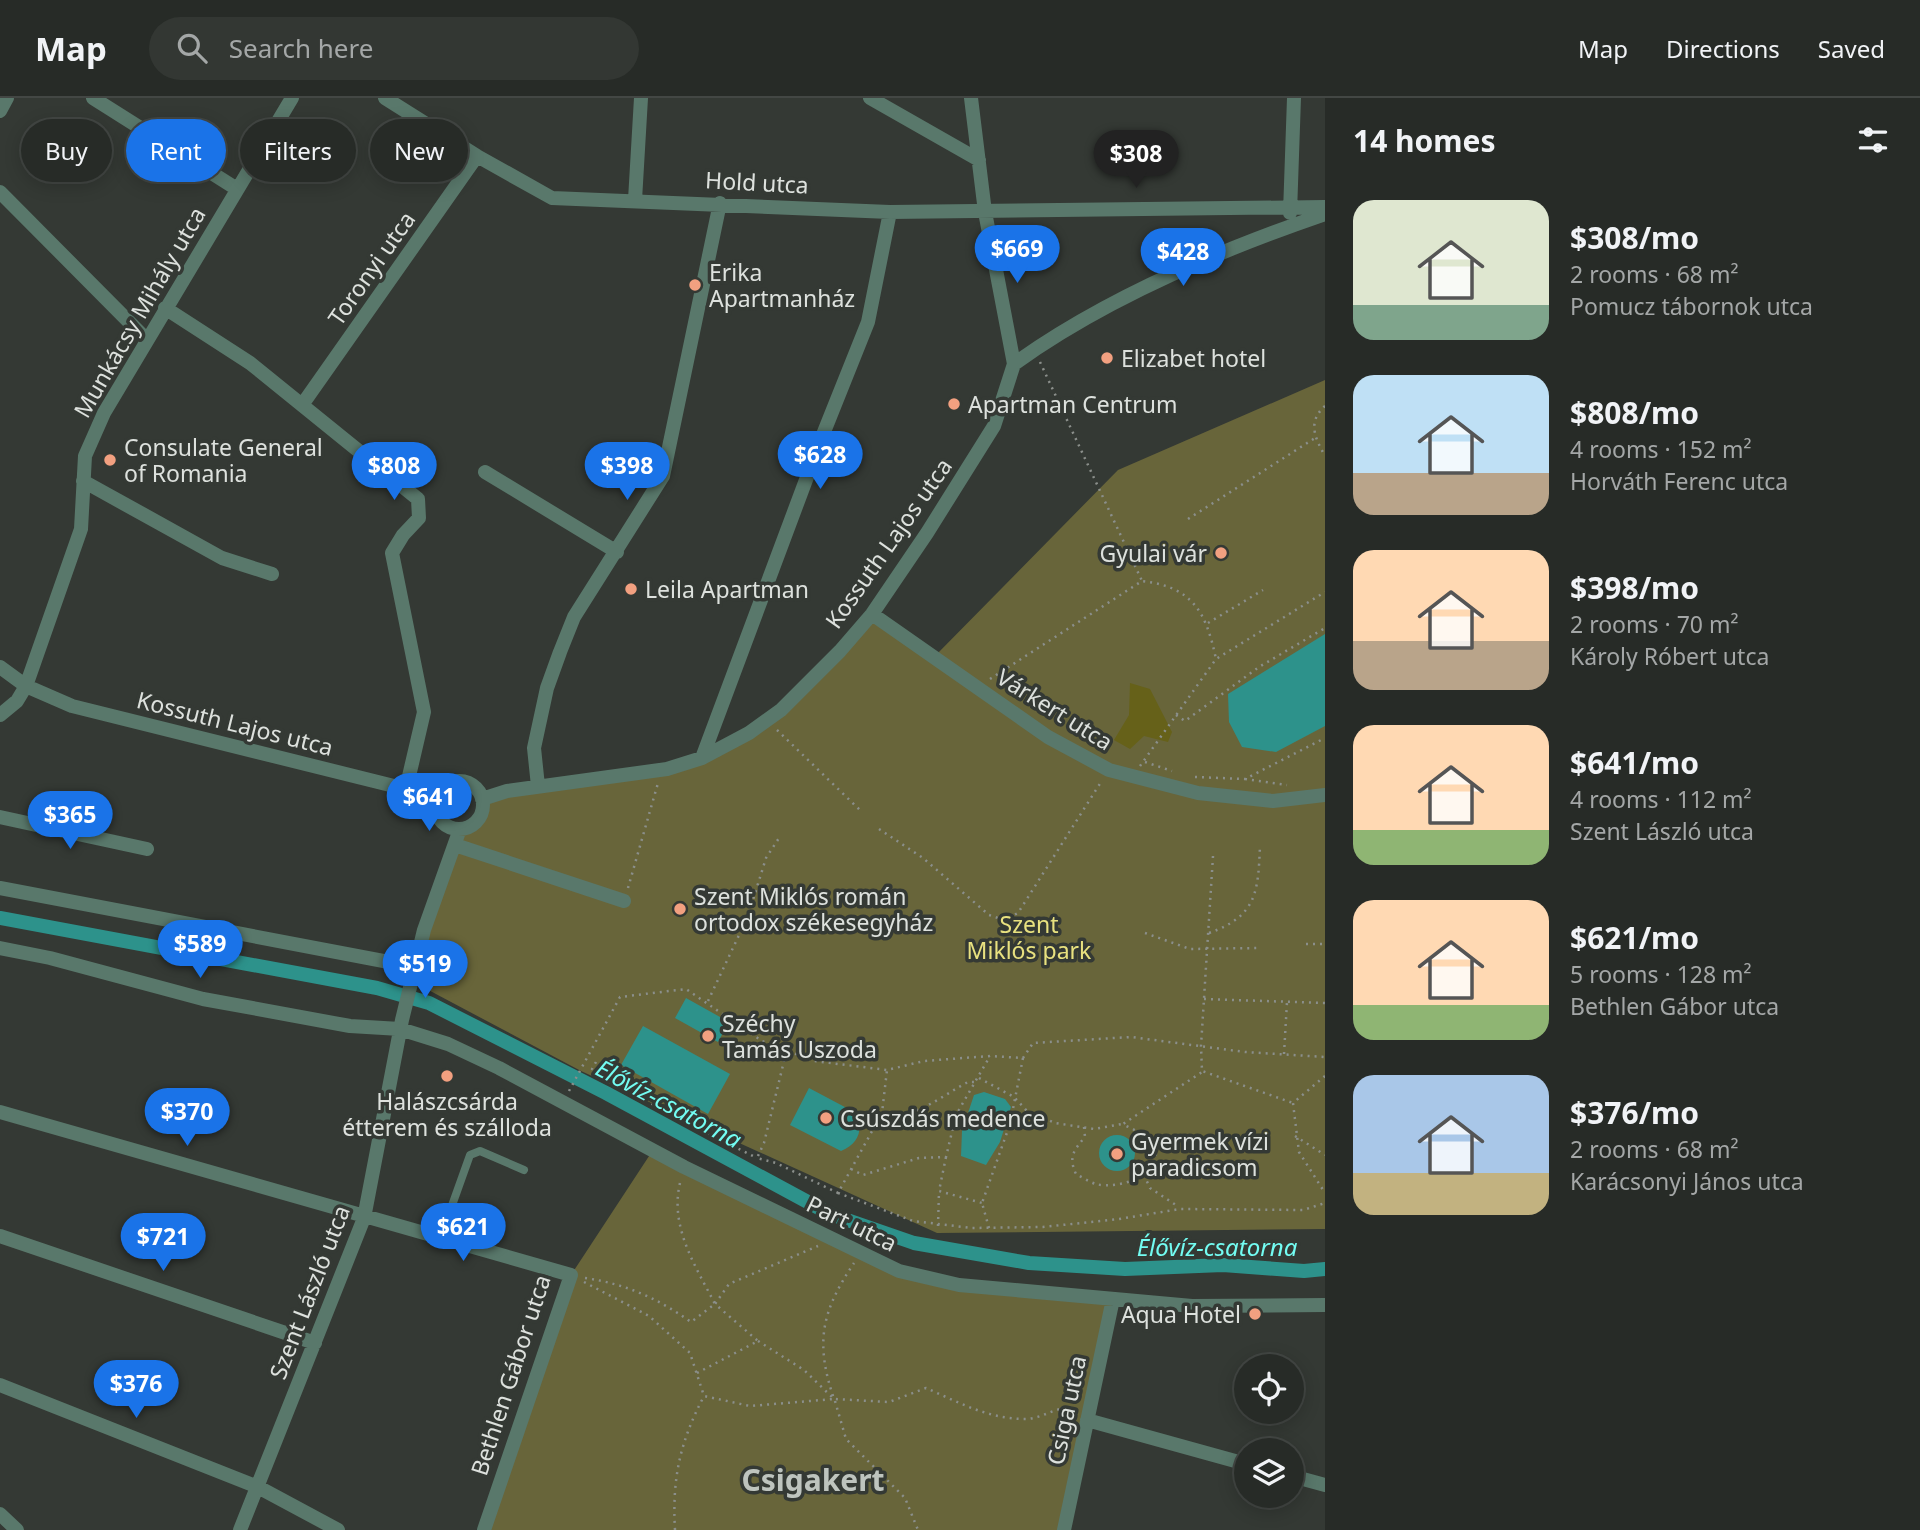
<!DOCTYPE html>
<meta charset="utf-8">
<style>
body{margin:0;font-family:"Noto Sans",sans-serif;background:#333733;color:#f1f3f6;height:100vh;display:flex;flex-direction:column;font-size:26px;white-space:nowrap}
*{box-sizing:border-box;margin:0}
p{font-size:23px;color:#a4a7a7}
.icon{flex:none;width:38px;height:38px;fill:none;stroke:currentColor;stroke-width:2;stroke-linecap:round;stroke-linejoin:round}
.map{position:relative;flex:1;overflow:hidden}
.sheet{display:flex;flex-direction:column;background:#272b27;width:595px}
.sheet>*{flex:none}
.banner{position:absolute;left:21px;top:21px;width:665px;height:63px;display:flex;gap:14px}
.buttons{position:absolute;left:1234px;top:1256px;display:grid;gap:14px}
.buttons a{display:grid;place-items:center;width:70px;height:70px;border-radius:50%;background:#272b27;box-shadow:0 4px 18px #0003,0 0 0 2px #434744;font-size:35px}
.price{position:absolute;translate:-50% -60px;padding:0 16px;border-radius:24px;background:#1a73e8;color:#fff;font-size:23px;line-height:46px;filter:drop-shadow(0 2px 4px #0008)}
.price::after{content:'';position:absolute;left:50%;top:42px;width:21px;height:16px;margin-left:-10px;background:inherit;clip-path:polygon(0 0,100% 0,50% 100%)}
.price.on{background:#222;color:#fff}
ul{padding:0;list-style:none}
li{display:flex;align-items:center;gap:21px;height:175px;padding:0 28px}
li span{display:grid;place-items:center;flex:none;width:196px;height:140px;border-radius:21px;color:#555}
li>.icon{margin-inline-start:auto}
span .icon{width:84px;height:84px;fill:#fffc;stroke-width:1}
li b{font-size:30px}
h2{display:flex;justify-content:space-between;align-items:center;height:84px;padding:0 28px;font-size:30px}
.tag{padding:0 24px;border-radius:32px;background:#272b27;box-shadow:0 4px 18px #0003,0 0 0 2px #434744;font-size:24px;line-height:63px}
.tag.on{background:#1a73e8;color:#fff}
header{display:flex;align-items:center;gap:42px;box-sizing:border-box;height:98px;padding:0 35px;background:#272b27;border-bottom:2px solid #434744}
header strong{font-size:33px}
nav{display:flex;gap:38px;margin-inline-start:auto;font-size:24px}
.search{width:490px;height:63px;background:#333733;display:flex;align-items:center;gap:18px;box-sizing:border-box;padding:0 24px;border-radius:38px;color:#a4a7a7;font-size:26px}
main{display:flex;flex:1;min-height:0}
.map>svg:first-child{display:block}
.green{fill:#68653a}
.forest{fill:#666119}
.water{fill:#2d928b}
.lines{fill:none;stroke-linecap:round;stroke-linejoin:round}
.canal{stroke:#2d928b;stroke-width:14}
.path{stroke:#8b8f8b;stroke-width:2.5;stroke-dasharray:2 5;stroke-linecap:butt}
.service{stroke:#59786b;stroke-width:8}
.minor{stroke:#59786b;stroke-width:14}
.poi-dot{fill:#f2a080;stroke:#343934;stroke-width:2.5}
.labels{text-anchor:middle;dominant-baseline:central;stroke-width:7;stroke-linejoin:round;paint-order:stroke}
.street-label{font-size:23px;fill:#dde1dd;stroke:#343934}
.poi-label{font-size:23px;fill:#dde1dd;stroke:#343934;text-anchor:start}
.park-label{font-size:23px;fill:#e8e17f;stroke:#343934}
.water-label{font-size:24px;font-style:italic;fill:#73fcf2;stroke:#343934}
.district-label{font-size:30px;font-weight:bold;fill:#bec4be;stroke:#343934}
</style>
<header>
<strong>Map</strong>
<div class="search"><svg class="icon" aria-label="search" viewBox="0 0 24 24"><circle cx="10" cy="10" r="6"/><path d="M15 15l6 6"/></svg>Search here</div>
<nav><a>Map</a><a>Directions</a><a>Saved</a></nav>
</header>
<main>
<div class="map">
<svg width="1325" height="1432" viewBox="0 0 1325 1432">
<rect width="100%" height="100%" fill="#343934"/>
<path class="green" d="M1325,282V1131L937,1135L581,973L419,887L424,832L460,731L469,729L480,717L482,701L667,671L749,635L872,516L935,558L1118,372Z
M653,1052L899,1173L1113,1201L1064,1432H484L571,1177Z"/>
<path class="forest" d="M1130,585L1150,591L1172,634L1168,644L1144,638L1130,651L1114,642L1129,617Z"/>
<path class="water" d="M1325,536V628L1276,654L1242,649L1229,624L1228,596Z
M686,900L729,924L718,944L675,920Z
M643,928L730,976L708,1016L621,967Z
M809,990L858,1016C862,1034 859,1045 841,1053L790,1027Z
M984,994L1005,1001L1011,1009L1000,1044L986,1067L961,1058L962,1033L974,997Z
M1099 1055a18 18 0 1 1 36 0a18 18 0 1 1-36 0Z"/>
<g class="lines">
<path class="canal" d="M0,820L377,890L429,905L606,995L830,1116L914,1145L1029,1165L1125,1171L1223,1167L1304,1173L1325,1171"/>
<path class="path" d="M1040,264L1142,483
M1325,308C1307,324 1315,340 1325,358
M1188,421L1315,340
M1208,525L1263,492
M990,581L1142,483C1193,489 1206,514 1216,561
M1176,617L1185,623L1259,569L1325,530
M777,632L862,714
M1145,664L1172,673
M1140,668L1216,561L1325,494
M1195,679L1245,681L1325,640
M1245,681L1287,687
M879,731L923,760L989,817L1004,822L1018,815L1101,684
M1213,758L1201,948L1202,973L1293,1005
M628,790L658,685
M1145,835L1190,851L1258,850
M1209,835C1257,818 1258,794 1260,748
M1306,846H1325
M1204,901L1325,905
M708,903L748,818L766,760L779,740
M786,955L764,1045L757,1060L776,1065L838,1095L882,1015L887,972
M1284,956L1287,904
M596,964L592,971L673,1018L757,1060
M1325,978L1293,1005L1299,1054L1325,1095
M979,980L1014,999L1027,1013L1055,1025L1094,1031L1122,1026
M569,993L620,899L686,891L762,943L814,963L887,972L924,963L990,958L1023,960L1033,945L1131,939L1245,954L1325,959
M882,1015C912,1024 941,998 968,984H977
M1084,1029L1085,1039C1074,1052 1068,1059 1076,1076C1082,1079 1089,1084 1096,1086C1118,1092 1172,1076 1151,1044C1146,1036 1131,1031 1123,1026L1202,974
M1295,1038L1325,1057
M946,1059L939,1093L982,1105
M851,1071L863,1077L919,1060L946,1059L956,1017L990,958
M1144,1077L1150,1090L1179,1109
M838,1095L913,1123L972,1130L1043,1129L1119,1121L1180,1111L1303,1112L1325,1105
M938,1128L939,1093
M989,1130L982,1105L1010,1026L1023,960
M585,1180C626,1186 657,1200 691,1224L715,1206C695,1167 668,1127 681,1081
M584,1184L649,1218L690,1255L704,1298L750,1308L834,1301C815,1245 821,1214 854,1165
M758,1243L804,1272L834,1301L889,1304L926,1290C958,1304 988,1321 1025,1321C1044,1321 1057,1306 1077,1311
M697,1275L758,1243L715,1206L729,1186L818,1148
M835,1303L846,1341L905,1400L918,1432
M675,1432C672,1380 680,1344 704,1298"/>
<path class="service" d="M440,1141L470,1057L480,1053L524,1072"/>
<path class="minor" d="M93,0L237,91
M385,0L477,58L552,100L890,114L1325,109
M870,0L979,62
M0,13L7,0
M0,94L146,241
M635,102L641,0
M1290,115L1294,0
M165,210L250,265L418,401L419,420L403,437L392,455L424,614L406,691
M1014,266C1104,201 1220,152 1325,116
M302,307L477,58
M485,374L617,454
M83,383L222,460L272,476
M872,516L1048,639L1109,672L1198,695L1273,703L1325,697
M0,569L26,588L72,608L406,691L435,704
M0,617L17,603L26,588L81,431L85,358L104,315L292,0
M702,660L822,339L868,224L890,114
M435 707a24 24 0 1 1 48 0a24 24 0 1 1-48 0Z
M538,688L534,650L547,590L560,554L574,519L663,378L720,105
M482,701L507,693L667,671L702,660L749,635L781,612L840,553L872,516L927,435L994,328L1014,266L985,114L971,0
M0,719L147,751
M455,747L624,803
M0,790L415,869
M0,850L50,860L203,901L350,928L400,931L448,946L499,970L684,1069L899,1173L959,1187L1192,1208L1325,1207
M0,1014L571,1177L484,1432
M0,1138L315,1245
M0,1287L258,1389L338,1432
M1087,1322L1246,1366
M1292,1378L1325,1387
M0,1416L17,1432
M240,1432L364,1120L402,922L424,832L460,731
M1064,1432L1113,1201"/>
</g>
<g class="poi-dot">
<circle cx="695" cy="187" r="7"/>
<circle cx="1107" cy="260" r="7"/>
<circle cx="954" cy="306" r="7"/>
<circle cx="110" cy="362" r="7"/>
<circle cx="1221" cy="455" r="7"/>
<circle cx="631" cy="491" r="7"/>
<circle cx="680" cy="811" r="7"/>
<circle cx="708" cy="938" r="7"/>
<circle cx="447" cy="978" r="7"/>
<circle cx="826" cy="1020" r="7"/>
<circle cx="1117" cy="1056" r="7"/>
<circle cx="1255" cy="1216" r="7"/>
</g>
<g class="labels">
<g class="street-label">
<text transform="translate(757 84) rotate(3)">Hold utca</text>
<text transform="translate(371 170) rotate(-55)">Toronyi utca</text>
<text transform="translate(139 214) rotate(-60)">Munkácsy Mihály utca</text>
<text transform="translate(888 445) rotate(-55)">Kossuth Lajos utca</text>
<text transform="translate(1055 611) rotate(32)">Várkert utca</text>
<text transform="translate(235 625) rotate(14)">Kossuth Lajos utca</text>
<text transform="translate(852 1125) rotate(26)">Part utca</text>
<text transform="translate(309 1194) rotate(-69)">Szent László utca</text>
<text transform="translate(510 1277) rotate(-72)">Bethlen Gábor utca</text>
<text transform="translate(1066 1312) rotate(-78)">Csiga utca</text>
</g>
<g class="poi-label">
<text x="709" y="174">Erika<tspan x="709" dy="26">Apartmanház</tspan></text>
<text x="1121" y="260">Elizabet hotel</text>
<text x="968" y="306">Apartman Centrum</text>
<text x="124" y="349">Consulate General<tspan x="124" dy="26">of Romania</tspan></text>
<text x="1207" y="455" text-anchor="end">Gyulai vár</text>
<text x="645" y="491">Leila Apartman</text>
<text x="694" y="798">Szent Miklós román<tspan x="694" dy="26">ortodox székesegyház</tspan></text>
<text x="722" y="925">Széchy<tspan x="722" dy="26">Tamás Uszoda</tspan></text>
<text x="447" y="1003" text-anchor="middle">Halászcsárda<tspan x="447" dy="26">étterem és szálloda</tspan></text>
<text x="840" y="1020">Csúszdás medence</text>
<text x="1131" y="1043">Gyermek vízi<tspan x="1131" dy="26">paradicsom</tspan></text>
<text x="1241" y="1216" text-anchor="end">Aqua Hotel</text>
</g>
<g class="park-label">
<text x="1029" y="826">Szent<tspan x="1029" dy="26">Miklós park</tspan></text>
</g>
<g class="water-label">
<text transform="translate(669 1005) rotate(28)">Élővíz-csatorna</text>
<text x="1217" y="1148">Élővíz-csatorna</text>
</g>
<g class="district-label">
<text x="813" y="1381">Csigakert</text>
</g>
</g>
</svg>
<div class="buttons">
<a><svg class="icon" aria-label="locate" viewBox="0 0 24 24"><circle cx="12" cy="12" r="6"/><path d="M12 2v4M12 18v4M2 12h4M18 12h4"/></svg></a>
<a><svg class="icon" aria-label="layers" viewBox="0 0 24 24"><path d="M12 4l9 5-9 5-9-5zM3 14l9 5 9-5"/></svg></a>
</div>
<b class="price on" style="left:1136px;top:92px">$308</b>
<b class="price" style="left:1017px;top:187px">$669</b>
<b class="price" style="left:1183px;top:190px">$428</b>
<b class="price" style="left:820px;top:393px">$628</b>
<b class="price" style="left:394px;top:404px">$808</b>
<b class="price" style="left:627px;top:404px">$398</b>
<b class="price" style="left:429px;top:735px">$641</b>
<b class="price" style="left:70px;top:753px">$365</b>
<b class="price" style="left:200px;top:882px">$589</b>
<b class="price" style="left:425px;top:902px">$519</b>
<b class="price" style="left:187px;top:1050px">$370</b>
<b class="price" style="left:463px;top:1165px">$621</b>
<b class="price" style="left:163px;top:1175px">$721</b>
<b class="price" style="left:136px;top:1322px">$376</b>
<div class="banner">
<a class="tag">Buy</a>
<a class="tag on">Rent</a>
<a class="tag">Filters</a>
<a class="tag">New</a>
</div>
</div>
<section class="sheet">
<h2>14 homes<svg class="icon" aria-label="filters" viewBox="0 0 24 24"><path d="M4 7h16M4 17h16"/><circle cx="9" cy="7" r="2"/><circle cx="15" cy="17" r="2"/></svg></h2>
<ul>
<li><span style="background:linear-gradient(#dfe7d0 75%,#7fa58c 0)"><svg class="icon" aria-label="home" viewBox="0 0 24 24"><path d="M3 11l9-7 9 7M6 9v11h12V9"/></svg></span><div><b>$308/mo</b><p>2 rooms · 68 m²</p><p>Pomucz tábornok utca</p></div></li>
<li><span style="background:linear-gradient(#bfe0f5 70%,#b9a48a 0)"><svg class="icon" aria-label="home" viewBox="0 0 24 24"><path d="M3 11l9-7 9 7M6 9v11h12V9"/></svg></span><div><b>$808/mo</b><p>4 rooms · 152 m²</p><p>Horváth Ferenc utca</p></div></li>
<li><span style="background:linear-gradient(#ffd9b3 65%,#b9a48a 0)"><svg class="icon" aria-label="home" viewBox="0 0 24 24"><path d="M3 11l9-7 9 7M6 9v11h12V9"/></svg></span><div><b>$398/mo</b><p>2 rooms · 70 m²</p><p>Károly Róbert utca</p></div></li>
<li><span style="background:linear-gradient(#ffd9b3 75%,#8fb573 0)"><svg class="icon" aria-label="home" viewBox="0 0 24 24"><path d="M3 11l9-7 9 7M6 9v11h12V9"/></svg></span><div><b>$641/mo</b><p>4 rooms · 112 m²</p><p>Szent László utca</p></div></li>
<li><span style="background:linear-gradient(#ffd9b3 75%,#8fb573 0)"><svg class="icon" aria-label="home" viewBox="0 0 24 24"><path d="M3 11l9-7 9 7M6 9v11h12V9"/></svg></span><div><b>$621/mo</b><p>5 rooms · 128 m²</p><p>Bethlen Gábor utca</p></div></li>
<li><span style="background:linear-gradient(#a9c7e8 70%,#c2b280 0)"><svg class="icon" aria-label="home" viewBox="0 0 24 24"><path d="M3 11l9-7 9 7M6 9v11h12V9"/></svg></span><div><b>$376/mo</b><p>2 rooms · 68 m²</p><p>Karácsonyi János utca</p></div></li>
</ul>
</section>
</main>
